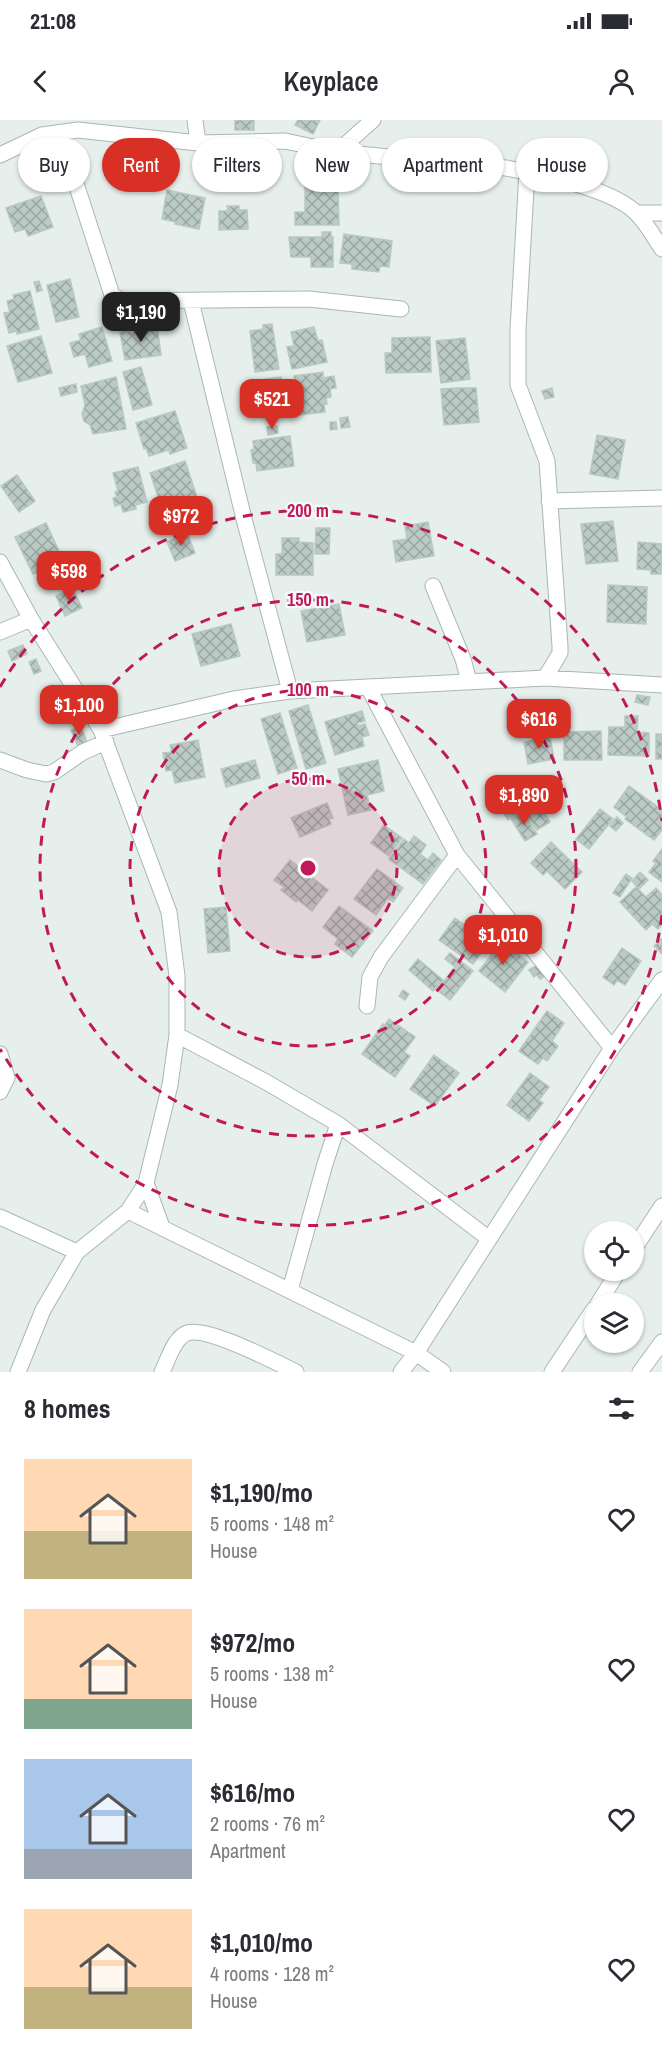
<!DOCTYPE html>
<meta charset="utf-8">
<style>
body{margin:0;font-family:"Archivo Narrow",sans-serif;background:#f2f2f3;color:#2b2b33;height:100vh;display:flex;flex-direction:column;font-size:22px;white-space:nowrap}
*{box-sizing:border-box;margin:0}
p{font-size:20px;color:#7c7c81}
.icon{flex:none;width:33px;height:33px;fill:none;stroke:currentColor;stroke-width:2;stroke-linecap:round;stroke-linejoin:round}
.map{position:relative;height:1252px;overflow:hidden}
.sheet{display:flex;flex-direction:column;background:#fff;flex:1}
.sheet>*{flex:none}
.hud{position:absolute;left:18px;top:18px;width:627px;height:54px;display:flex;gap:12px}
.tools{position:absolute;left:584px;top:1101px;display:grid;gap:12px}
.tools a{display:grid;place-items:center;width:60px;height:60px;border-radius:50%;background:#fff;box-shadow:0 2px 4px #0004;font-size:30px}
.price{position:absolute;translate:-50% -51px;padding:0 14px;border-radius:12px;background:#d93025;color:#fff;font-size:20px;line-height:39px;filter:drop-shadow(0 2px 3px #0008)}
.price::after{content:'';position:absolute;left:50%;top:36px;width:18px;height:14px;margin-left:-9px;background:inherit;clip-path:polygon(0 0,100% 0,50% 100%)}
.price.current{background:#222;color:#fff}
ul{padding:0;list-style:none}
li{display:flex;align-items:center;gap:18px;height:150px;padding:0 24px}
li span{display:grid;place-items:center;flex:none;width:168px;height:120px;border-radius:0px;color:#555}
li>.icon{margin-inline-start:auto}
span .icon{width:72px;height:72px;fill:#fffc;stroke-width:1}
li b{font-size:26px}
h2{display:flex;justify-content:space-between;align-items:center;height:72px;padding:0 24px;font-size:26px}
.chip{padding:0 21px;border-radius:27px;background:#fff;box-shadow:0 2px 4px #0004;font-size:21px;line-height:54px}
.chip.current{background:#d93025;color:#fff}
.status{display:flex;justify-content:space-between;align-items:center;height:42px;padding:0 30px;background:#fff;direction:ltr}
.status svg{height:16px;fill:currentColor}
header{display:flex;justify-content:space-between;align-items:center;height:78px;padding:0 24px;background:#fff;font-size:27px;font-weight:600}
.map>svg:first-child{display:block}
.building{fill:url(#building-cross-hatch);stroke:#b8c9c2;stroke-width:1.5}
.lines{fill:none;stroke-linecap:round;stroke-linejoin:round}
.minor-casing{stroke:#a8b8b2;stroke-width:17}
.minor{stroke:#fff;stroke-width:15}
.ring{fill:none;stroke:#c2185b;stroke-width:3;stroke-dasharray:10 8}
.centre{fill:#c2185b;stroke:#f7fbf9;stroke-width:3}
.ring-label{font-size:18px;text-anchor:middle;font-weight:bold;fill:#c2185b;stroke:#f7fbf9;stroke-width:4.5;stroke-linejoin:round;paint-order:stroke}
</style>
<div class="status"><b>21:08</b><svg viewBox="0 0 49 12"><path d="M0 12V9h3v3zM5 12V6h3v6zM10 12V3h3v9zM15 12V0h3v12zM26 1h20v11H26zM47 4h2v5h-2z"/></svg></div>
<header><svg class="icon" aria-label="back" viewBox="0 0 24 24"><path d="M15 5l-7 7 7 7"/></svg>Keyplace<svg class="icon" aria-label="person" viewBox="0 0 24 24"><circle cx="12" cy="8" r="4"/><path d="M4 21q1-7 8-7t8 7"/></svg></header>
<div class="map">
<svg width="662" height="1252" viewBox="0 0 662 1252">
<defs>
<pattern id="building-cross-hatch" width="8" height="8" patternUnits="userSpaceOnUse" patternTransform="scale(1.5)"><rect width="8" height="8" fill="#bbcac4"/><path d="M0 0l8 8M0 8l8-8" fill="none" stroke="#98a6a0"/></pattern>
</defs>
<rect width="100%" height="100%" fill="#e6efeb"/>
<path class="building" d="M235,0H254V10H235Z
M298,0H320L313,14L295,5Z
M137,45L152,47L150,59L136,57Z
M305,67H338L339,105H295V92H305Z
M167,70L205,78L199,109L175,104L176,102L162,99Z
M41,76L53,107L28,116L25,109L15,112L6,88Z
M227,86H239V90H247L248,109L219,110V91H228Z
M322,112H331V117H333V147H311V137H291L289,117H322Z
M344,114L392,121L389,147L380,146L379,152L352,149V144L340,143Z
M70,159L79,197L56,202L47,165Z
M39,161L42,170L37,172L34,162Z
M30,171L39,209L17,214V211L9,213L4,193L10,192L7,181L14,179L13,175Z
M272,204L279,249L255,252L250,211L263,209V205Z
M157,206L161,235L125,240L120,212Z
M102,207L112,241L89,247L85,234L74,237L70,223L81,220L79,214Z
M314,207L318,221L322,220L327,242L292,249L287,227L294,226L291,212Z
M41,216L52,253L18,262L7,226Z
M430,217L431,252L386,253L385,233H392V218Z
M465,218L470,259L441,263L436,221Z
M141,247L152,285L133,290L123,252Z
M323,252V258L334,256L336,268L330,269L331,277L326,278L327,284H324L325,292L299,295L294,256Z
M116,257L126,309L93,314L90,305L84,301L82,294L85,285L81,266Z
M281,257L286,294L265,296L264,283L259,284L257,267L261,266L260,260Z
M76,264L77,272L61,276L59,268Z
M457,268H476L479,302L444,305L441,269Z
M552,268L554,277L545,279L542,271Z
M175,291L187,328L170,334L169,330L149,336L146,328L144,329L136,303Z
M348,297L350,307L341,308L340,298Z
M330,302H336L337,309L330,310Z
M277,306L278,313L268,315L267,307Z
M597,315L625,320L618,359L590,354Z
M290,316L294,346L257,351L256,343H253L251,330L254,329L253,321Z
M185,341L197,377L162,388L150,353Z
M138,347L147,382L135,385L136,389L123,392L121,384L115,386L113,378L117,377L115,372L118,371L113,353Z
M17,355L35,381L19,392L1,366Z
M613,401L618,441L586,444L581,404Z
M428,402L434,436L396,442L393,421L407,419L405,406Z
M46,403L63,440L33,454L15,417Z
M316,408H330L329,434H315Z
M187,413L195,433L175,441L167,422Z
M282,418H299V422L313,423V455H276V434H282Z
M638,422L662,424L661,454H651V450L637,449Z
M608,465L647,467L646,504L607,502Z
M73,469L82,488L65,496L56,476Z
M339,484L345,515L307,522L301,491Z
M231,504L240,536L201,546L192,514Z
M23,525L27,534L12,541L8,531Z
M36,539L41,551L34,554L29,542Z
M55,572L60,584L46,589L41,577Z
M637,575L650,577L648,585L635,582Z
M308,585L326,643L306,649L289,591Z
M68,587L72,595L59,600L56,592Z
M362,591L365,601L357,603L358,606L365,604L369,615L362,617L364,626L335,635L325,602Z
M280,593L297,648L278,654L261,599Z
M625,596H638L637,612L649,613V636L608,635L609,607H625Z
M81,607L87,622L78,626L71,610Z
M601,611L602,640H564V612Z
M656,614H662V639H656Z
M550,617L554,639L528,644L524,622Z
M198,620L205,657L175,663L172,650L166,651L163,633L172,632L170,625Z
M255,640L260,658L226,667L221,649Z
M378,640L384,671L367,675L371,690L348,695L338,649Z
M524,661L528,667L523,670L519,664Z
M519,664L534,688L525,693L523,690L508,700L500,687L503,685L499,677Z
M629,666L662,690V710L654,720L625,699L627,697L614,687Z
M327,683L333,698L329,699L331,704L300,717L291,698Z
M541,687L550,702L537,710L527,696Z
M600,689L613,699L589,729L576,719Z
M523,692L537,714L525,721L511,699Z
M617,697L623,703L616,711L610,706Z
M384,705L402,718L389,736L371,723Z
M414,716L426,725L420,734L428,740L433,733L441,740L423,764L389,739L404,719L409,723Z
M551,722L582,752L565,769L547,751L543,755L531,743Z
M662,729V762L649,752L656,743L653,741Z
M290,740L328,770L312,791L298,780L296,782L281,770L284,767L274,760Z
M377,749L403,768L393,782L388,778L376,795L354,779Z
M640,752L648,760L639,769L632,761Z
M626,754L632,758L620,777L613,773Z
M636,767L646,777L656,768L662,775V805L658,809L652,804L646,810L620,782Z
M339,786L373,811L352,837L335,824L338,819L323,807Z
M226,787L230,831L208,833L204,789Z
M455,798L467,807L471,802L484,811L479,817L488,823L473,844L439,820Z
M661,819L662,821V834L654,826Z
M502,821L528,842L505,872L479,851Z
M622,828L641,841L625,865L617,860L614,865L603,857Z
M450,833L473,851L450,880L437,870L455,847L445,839Z
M418,839L443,860L433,871L409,850Z
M537,845L545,856L540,859L537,855L534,857L529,850Z
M403,870L409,874L405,880L399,876Z
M547,891L564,903L552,921L558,926L547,941L543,938L538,944L519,931Z
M389,899L415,917L404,932L410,936L395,957L362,934L383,904L385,905Z
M434,935L459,953L435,986L410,969Z
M530,953L549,967L539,980L543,983L529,1001L507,985Z"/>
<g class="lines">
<g class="minor-casing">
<path id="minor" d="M195,0L198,23
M60,14L112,175L122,181L309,179L401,189
M337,32L373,0
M0,35L42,15L78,10L198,23L285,21L337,32L506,48C540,54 614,69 637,94C647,104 654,117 662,129
M527,52L518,209V265L547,341L560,526V533L545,558
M637,93H662
M191,181L245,403L290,571
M549,381L662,378
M0,442L31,499L101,610L169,792L177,856V915L170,965L146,1063L162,1107
M433,466L463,539L469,561
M0,512L31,499
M368,567L457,735L612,928
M101,610L234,579L290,571L545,558L662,565
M0,640L27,650L46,654L54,652L83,632L106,622
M367,886L370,857L381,837L457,735
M177,915L266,962L338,1004
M0,934L7,958L0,972
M128,1091L416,1233L443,1252
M0,1097L77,1132
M633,1130L662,1086
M290,1170L325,1044L338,1004L488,1118
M598,1184L619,1150
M18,1252L43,1190L77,1132L128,1091L146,1063
M162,1252C168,1240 174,1218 187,1213C207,1206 275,1242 296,1252
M401,1252L416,1233L612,928L662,860
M552,1252L594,1189
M640,1252L662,1222"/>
</g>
<use href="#minor" class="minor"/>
</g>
<circle cx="308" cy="748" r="89" fill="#c2185b" fill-opacity=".12"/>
<g class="ring">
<circle cx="308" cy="748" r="89"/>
<circle cx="308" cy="748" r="178"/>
<circle cx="308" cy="748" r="268"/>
<path d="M662 795A357 357 0 0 1 0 929M0 567A357 357 0 0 1 662 701"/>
</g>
<circle cx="308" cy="748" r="9" class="centre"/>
<g class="ring-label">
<text x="308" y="397">200 m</text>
<text x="308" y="486">150 m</text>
<text x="308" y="576">100 m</text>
<text x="308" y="665">50 m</text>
</g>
</svg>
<div class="tools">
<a><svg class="icon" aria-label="locate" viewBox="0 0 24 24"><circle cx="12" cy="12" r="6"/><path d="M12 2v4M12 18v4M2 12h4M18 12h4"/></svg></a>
<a><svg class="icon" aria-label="layers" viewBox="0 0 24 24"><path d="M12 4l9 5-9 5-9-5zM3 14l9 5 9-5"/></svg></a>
</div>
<b class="price current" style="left:141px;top:223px">$1,190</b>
<b class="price" style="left:272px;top:310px">$521</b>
<b class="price" style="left:181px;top:427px">$972</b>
<b class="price" style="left:69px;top:482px">$598</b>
<b class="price" style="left:79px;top:616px">$1,100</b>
<b class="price" style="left:539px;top:630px">$616</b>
<b class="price" style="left:524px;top:706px">$1,890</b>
<b class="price" style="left:503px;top:846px">$1,010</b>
<div class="hud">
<a class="chip">Buy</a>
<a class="chip current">Rent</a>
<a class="chip">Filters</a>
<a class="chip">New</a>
<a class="chip">Apartment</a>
<a class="chip">House</a>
</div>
</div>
<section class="sheet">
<h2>8 homes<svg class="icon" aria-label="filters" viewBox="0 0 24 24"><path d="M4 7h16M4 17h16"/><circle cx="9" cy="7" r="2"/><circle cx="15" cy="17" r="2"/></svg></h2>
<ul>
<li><span style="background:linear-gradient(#ffd9b3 60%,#c2b280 0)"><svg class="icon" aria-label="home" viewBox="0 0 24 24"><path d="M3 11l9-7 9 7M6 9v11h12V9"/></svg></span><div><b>$1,190/mo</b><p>5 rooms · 148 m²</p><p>House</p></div><svg class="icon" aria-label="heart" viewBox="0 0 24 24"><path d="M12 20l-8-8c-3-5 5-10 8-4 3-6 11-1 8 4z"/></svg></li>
<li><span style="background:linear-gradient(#ffd9b3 75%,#7fa58c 0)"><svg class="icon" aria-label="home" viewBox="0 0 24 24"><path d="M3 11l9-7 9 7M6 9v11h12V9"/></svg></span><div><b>$972/mo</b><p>5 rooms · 138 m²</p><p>House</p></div><svg class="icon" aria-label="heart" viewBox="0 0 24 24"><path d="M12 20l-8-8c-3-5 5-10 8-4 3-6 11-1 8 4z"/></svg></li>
<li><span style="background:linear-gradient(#a9c7e8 75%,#9aa5b1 0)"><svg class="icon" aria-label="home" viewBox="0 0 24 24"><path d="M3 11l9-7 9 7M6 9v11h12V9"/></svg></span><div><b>$616/mo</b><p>2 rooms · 76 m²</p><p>Apartment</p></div><svg class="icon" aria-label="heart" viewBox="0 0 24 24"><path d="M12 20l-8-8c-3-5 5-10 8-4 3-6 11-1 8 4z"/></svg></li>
<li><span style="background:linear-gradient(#ffd9b3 65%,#c2b280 0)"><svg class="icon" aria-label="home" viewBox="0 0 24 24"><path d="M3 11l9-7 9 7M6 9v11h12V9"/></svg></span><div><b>$1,010/mo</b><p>4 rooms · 128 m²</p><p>House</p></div><svg class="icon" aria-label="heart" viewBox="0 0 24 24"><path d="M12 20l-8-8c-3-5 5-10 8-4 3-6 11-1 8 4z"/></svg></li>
</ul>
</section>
